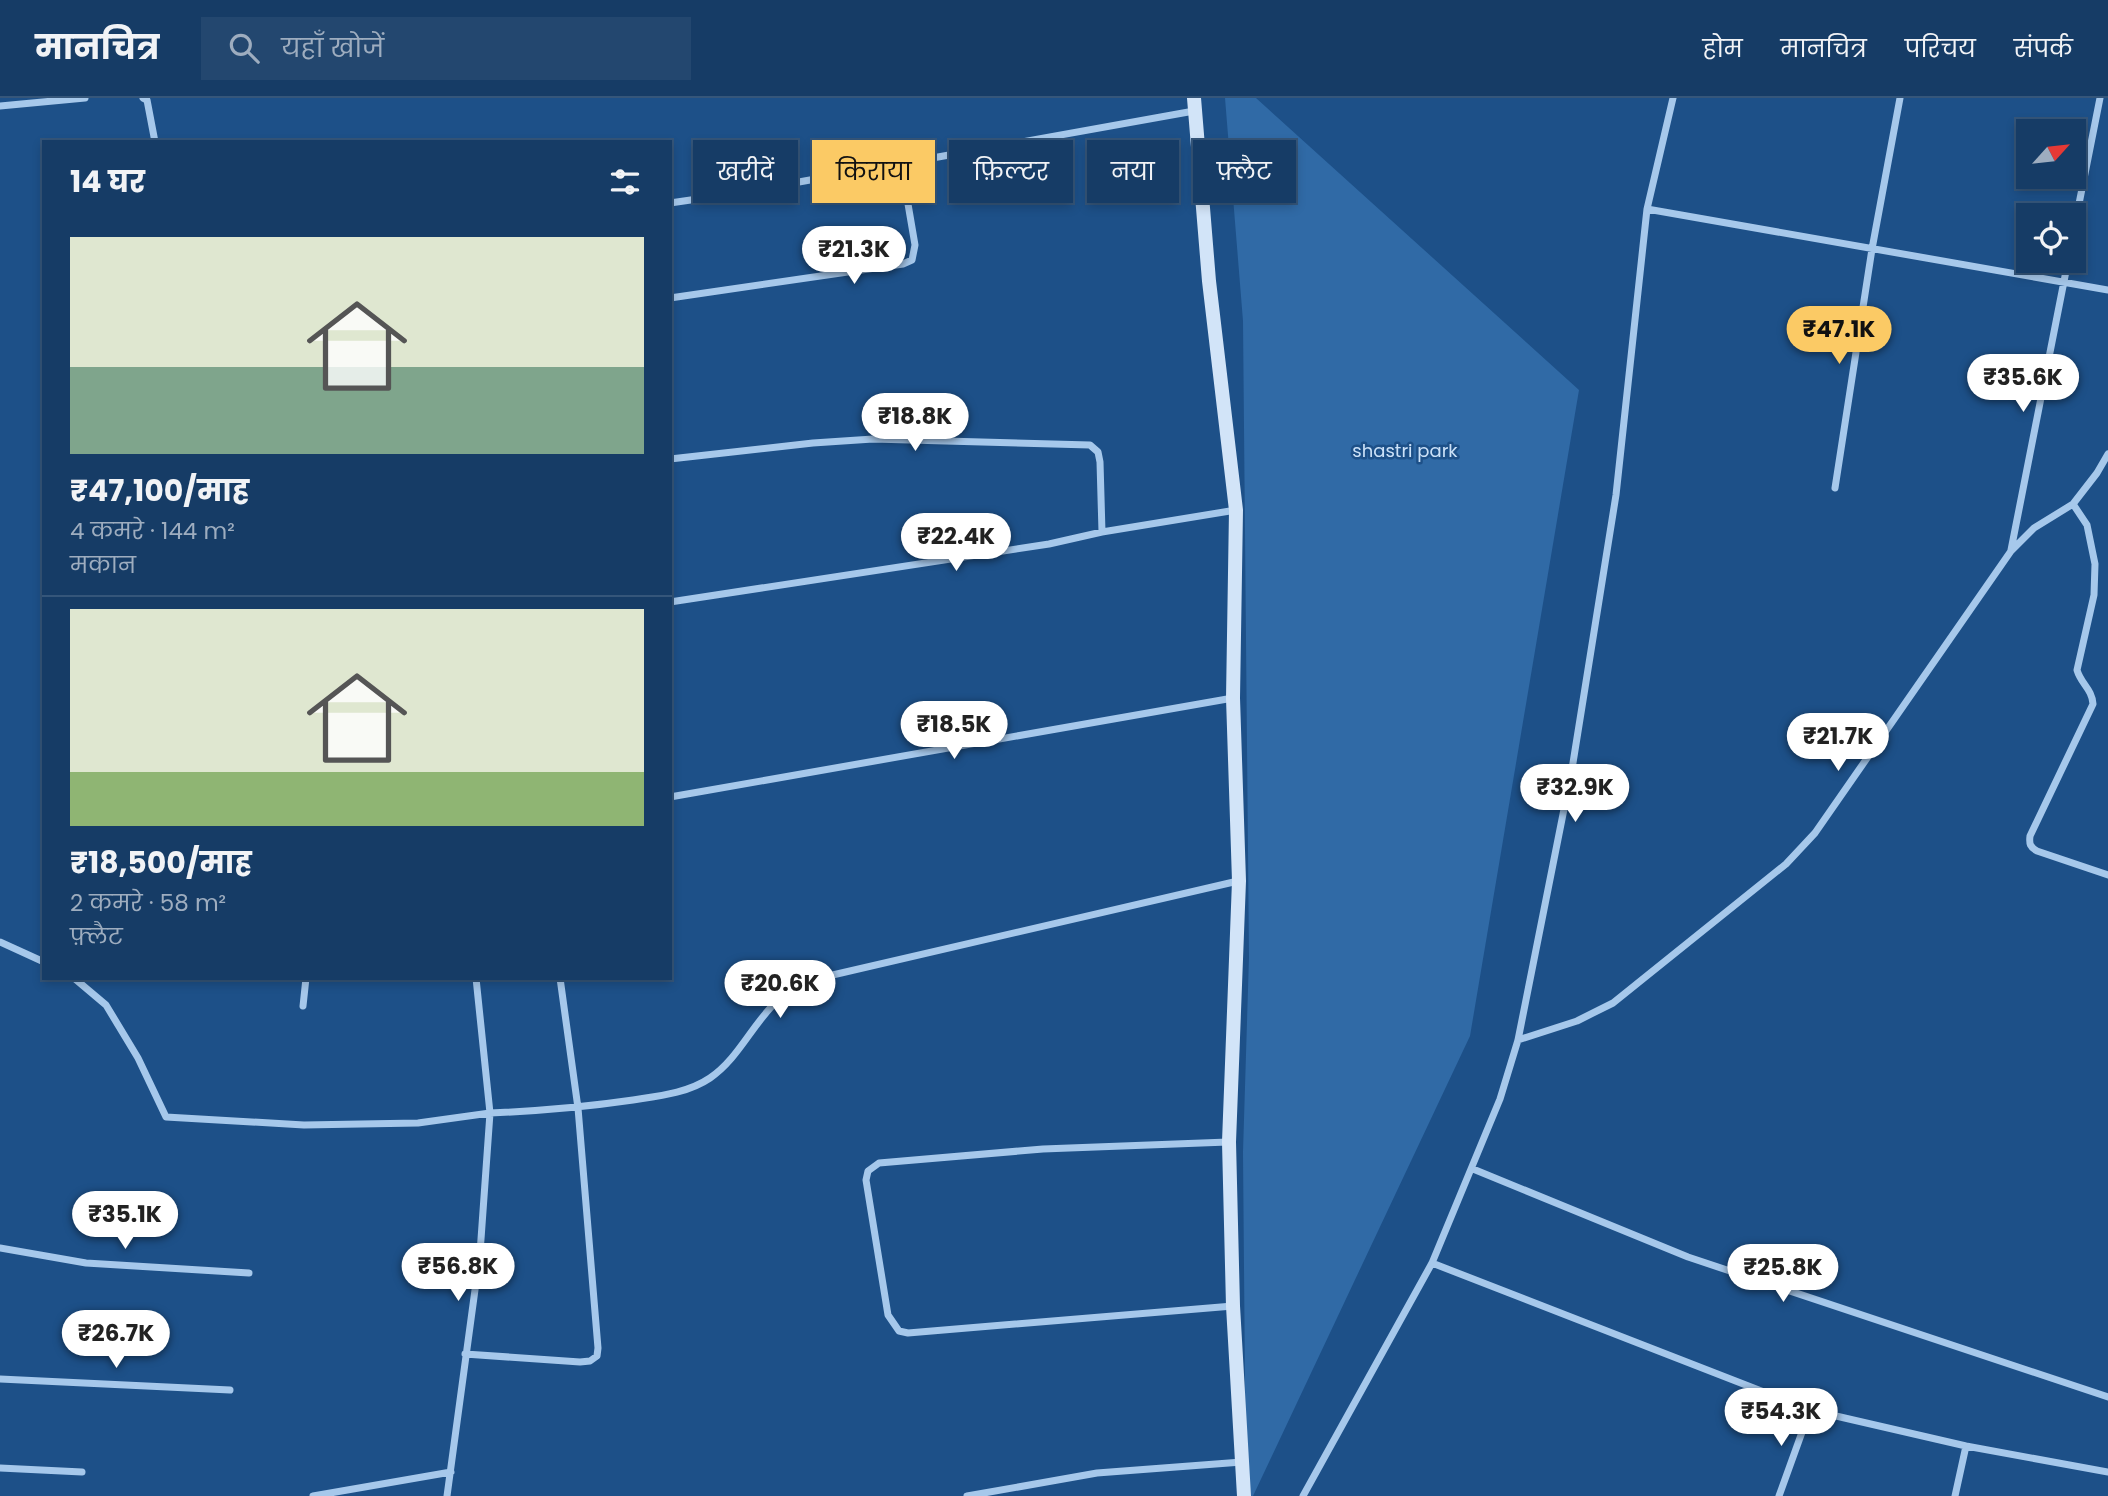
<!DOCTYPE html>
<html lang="hi">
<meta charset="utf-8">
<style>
body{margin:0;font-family:Poppins,"Noto Sans Devanagari",sans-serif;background:#23476f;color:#f1f3f6;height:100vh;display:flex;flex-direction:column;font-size:26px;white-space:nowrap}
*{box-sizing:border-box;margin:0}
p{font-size:23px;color:#9eadbf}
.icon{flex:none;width:38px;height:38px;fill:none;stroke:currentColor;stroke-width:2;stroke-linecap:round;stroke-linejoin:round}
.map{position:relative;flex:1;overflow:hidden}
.sheet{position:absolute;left:42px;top:42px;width:630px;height:840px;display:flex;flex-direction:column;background:#163c66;border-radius:0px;box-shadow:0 4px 10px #0003,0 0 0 2px #35567a}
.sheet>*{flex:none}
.banner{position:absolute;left:693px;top:42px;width:665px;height:63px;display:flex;gap:14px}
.needle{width:46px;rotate:63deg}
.buttons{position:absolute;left:2016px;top:21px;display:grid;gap:14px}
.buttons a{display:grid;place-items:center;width:70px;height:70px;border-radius:0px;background:#163c66;box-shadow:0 4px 10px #0003,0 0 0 2px #35567a;font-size:35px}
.price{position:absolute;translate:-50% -60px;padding:0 16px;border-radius:24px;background:#fff;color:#222;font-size:23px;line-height:46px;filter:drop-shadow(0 2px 4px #0008)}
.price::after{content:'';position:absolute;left:50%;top:42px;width:21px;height:16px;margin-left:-10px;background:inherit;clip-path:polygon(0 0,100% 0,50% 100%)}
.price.current{background:#fbca65;color:#111}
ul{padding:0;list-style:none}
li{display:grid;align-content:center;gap:14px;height:371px;padding:0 28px}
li+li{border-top:2px solid #35567a}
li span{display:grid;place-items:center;height:217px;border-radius:0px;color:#555}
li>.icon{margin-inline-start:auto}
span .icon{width:126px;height:126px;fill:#fffc;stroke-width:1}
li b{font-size:30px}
h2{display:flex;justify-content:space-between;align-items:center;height:84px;padding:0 28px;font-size:30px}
.pill{padding:0 24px;border-radius:0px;background:#163c66;box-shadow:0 4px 10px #0003,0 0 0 2px #35567a;font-size:24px;line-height:63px}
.pill.current{background:#fbca65;color:#111}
header{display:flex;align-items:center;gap:42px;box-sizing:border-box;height:98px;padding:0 35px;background:#163c66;border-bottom:2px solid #35567a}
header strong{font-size:33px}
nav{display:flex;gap:38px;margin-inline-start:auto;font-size:24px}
.search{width:490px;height:63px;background:#23476f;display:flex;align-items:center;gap:18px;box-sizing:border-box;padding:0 24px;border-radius:0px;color:#9eadbf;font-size:26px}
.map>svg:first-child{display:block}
.green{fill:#306aa6}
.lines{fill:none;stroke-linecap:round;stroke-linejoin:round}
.street{stroke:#a6c8eb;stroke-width:7}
.secondary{stroke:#d2e4f8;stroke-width:14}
.labels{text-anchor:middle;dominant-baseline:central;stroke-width:5;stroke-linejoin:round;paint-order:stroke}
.park-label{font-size:18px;fill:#cbe1f8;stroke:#1d5088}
</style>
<header>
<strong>मानचित्र</strong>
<div class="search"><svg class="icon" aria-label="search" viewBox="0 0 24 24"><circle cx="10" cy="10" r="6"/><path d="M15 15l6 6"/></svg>यहाँ खोजें</div>
<nav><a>होम</a><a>मानचित्र</a><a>परिचय</a><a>संपर्क</a></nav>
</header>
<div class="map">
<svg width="2108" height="1398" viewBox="0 0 2108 1398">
<rect width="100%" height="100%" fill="#1d5088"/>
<path class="green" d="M1225,0H1256L1579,292L1470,938L1253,1398H1246L1243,1054L1249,859L1243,223Z"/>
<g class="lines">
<path class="street" d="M143,0L147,2L155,44
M0,8L85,0
M670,105L732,96L1194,13
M1647,111L2108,192
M2074,131L2100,0
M670,200L903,166L912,162L915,147L901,65
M670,361L813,345L873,341L1090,347L1098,354L1100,364L1102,434
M1835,390L1872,151L1900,0
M2073,406L2087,427L2095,466L2094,497L2077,572C2081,586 2092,591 2093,606L2030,738C2029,746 2030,749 2037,753L2108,777
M2011,452L2068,163
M670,504L1049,446L1102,434L1236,412
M670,699L1233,600
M0,844L44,864
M74,880L106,907L138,960L166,1019L304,1027L418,1025L490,1015L480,1155L447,1398
M476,880L490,1015C538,1013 585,1009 633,1002C659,998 688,995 710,980C738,961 752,927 776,904C789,892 808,885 824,879L1238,783
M303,908L306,880
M1518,942L1577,923L1613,905L1786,766L1815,735L2011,453L2034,430L2073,406L2097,375L2108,356
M1228,1044L1043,1051L879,1065L868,1073L866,1082L888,1217L899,1233L908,1235L1233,1208
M1473,1071L1688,1159L2108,1299
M0,1150L86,1165L249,1175
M1432,1165L1810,1312L1966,1348L2108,1374
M465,1256L580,1264L590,1263L597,1258L598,1250L578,1010L560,880
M0,1281L230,1292
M0,1370L82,1374
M313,1398L451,1374
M967,1398L1097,1375L1242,1364
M1303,1398L1432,1165L1500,1001L1518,942L1572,671L1616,397L1647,111L1673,0
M1779,1398L1810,1312
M1955,1398L1966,1348"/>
<path class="secondary" d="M1194,0L1209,183L1236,412L1233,600L1239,783L1229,1044L1233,1208L1244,1398"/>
</g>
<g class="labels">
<g class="park-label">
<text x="1405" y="352">shastri park</text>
</g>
</g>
</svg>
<div class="buttons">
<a><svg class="needle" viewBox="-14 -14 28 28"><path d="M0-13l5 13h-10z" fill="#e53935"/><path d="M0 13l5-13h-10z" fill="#9eadbf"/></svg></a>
<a><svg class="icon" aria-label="locate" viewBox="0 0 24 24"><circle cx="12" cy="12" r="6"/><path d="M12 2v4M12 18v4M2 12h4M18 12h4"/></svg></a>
</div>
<b class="price" style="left:854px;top:188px">₹21.3K</b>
<b class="price current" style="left:1839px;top:268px">₹47.1K</b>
<b class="price" style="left:2023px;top:316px">₹35.6K</b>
<b class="price" style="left:915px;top:355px">₹18.8K</b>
<b class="price" style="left:956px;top:475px">₹22.4K</b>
<b class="price" style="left:954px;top:663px">₹18.5K</b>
<b class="price" style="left:1838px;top:675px">₹21.7K</b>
<b class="price" style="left:1575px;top:726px">₹32.9K</b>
<b class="price" style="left:780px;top:922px">₹20.6K</b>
<b class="price" style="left:125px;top:1153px">₹35.1K</b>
<b class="price" style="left:458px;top:1205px">₹56.8K</b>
<b class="price" style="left:1783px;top:1206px">₹25.8K</b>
<b class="price" style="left:116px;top:1272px">₹26.7K</b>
<b class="price" style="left:1781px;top:1350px">₹54.3K</b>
<div class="banner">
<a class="pill">खरीदें</a>
<a class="pill current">किराया</a>
<a class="pill">फ़िल्टर</a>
<a class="pill">नया</a>
<a class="pill">फ़्लैट</a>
</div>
<section class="sheet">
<h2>14 घर<svg class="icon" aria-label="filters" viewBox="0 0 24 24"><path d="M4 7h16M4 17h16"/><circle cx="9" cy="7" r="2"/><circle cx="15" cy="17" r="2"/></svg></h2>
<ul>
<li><span style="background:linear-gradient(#dfe7d0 60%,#7fa58c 0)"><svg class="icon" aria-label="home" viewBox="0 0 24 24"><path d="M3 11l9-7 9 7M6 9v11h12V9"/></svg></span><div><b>₹47,100/माह</b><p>4 कमरे · 144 m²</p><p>मकान</p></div></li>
<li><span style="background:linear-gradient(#dfe7d0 75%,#8fb573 0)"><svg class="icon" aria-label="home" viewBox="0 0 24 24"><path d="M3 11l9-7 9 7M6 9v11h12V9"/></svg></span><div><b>₹18,500/माह</b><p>2 कमरे · 58 m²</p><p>फ़्लैट</p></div></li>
</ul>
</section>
</div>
